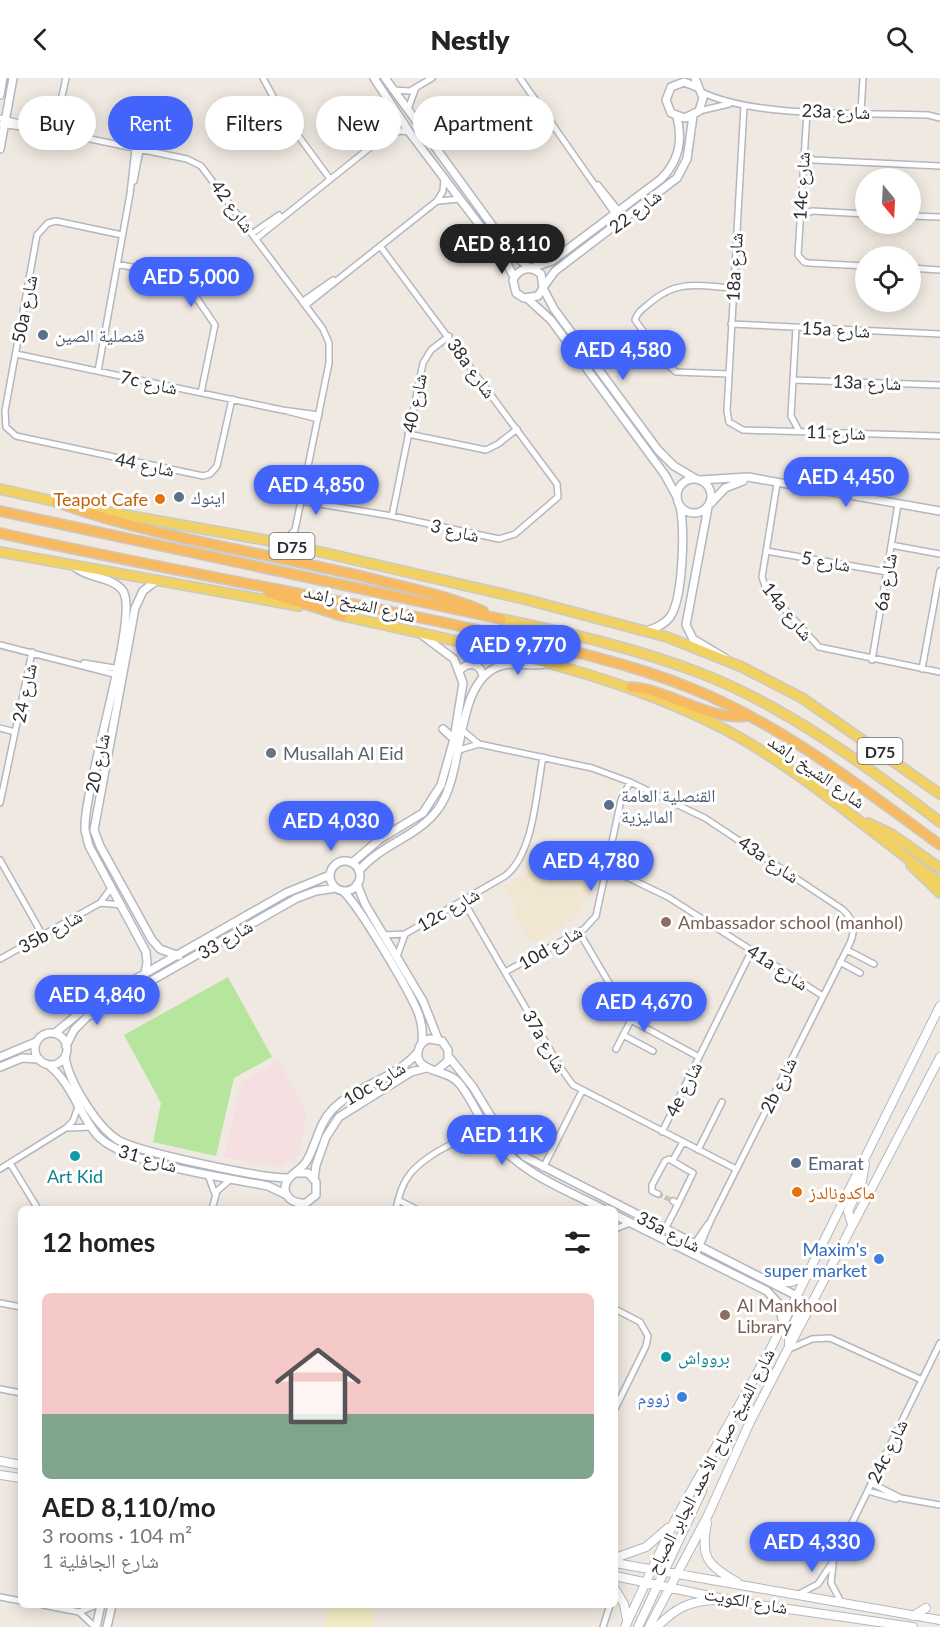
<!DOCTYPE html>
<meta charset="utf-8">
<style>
body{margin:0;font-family:Lato,"Noto Naskh Arabic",sans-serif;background:#f2f2f2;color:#222;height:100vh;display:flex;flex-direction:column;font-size:22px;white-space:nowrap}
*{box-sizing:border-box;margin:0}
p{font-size:20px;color:#767676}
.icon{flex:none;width:33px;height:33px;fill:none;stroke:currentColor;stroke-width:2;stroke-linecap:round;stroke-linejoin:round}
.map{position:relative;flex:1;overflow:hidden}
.sheet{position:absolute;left:18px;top:1128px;width:600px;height:402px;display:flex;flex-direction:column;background:#fff;border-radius:9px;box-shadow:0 3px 15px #0003}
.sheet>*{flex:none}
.top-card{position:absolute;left:18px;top:18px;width:600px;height:54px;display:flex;gap:12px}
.needle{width:39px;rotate:162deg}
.buttons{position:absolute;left:855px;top:90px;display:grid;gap:12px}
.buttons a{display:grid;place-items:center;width:66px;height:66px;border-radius:50%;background:#fff;box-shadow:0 3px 15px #0003;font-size:30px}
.price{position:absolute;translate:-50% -51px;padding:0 14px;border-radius:21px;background:#4264fb;color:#fff;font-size:20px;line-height:39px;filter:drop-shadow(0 2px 3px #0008)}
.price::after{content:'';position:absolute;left:50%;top:36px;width:18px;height:14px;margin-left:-9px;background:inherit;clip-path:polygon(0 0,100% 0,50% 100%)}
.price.current{background:#222;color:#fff}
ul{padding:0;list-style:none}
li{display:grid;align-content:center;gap:12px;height:318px;padding:0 24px}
li span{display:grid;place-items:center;height:186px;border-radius:9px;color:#555}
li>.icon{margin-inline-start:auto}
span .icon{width:108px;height:108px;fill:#fffc;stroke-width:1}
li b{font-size:26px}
h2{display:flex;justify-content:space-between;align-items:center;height:72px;padding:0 24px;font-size:26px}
.pill{padding:0 21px;border-radius:27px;background:#fff;box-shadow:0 3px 15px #0003;font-size:21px;line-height:54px}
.pill.current{background:#4264fb;color:#fff}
header{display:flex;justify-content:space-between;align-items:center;height:78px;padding:0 24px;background:#fff;font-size:27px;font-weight:800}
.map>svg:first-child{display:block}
.education{fill:#f0e6d1}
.medical{fill:#f5dfe0}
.green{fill:#b6e59e}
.sand{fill:#f3ecc5}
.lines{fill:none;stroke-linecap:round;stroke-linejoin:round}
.minor-tunnel{stroke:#c8c4bd;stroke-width:5;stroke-dasharray:5 2.5;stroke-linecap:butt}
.minor-casing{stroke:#b4b7c1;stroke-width:8}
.tertiary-casing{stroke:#b4b7c1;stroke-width:10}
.secondary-casing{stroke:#b4b7c1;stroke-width:10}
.primary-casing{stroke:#c9c9c9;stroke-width:12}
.trunk-casing{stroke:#c9c9c9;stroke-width:12}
.minor{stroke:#fff;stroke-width:5}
.tertiary{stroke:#fff;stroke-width:7}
.secondary{stroke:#fff;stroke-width:8}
.primary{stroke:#f2d163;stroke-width:9}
.trunk{stroke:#f8ba60;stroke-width:9}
.service-dot{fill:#5c6f8a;stroke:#fff;stroke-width:2}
.food-dot{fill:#e8710a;stroke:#fff;stroke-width:2}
.worship-dot{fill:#6b7280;stroke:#fff;stroke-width:2}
.education-dot{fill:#8d6e63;stroke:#fff;stroke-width:2}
.culture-dot{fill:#0f9aa8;stroke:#fff;stroke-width:2}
.shop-dot{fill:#3f7fe0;stroke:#fff;stroke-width:2}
.labels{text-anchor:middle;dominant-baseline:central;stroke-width:6;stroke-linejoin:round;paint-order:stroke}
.shield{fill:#fff;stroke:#6d6d6d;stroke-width:1.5}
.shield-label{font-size:16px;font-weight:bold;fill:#2e2e2e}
.street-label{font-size:18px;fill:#2e2e2e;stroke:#fff}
.service-label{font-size:18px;fill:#4e5e75;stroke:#fff;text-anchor:start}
.food-label{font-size:18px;fill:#c56008;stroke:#fff;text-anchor:end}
.worship-label{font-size:18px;fill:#5b616d;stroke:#fff;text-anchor:start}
.education-label{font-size:18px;fill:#785e54;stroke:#fff;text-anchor:start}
.culture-label{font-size:18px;fill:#0d838f;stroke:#fff}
.shop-label{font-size:18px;fill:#366cbe;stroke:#fff;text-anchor:end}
</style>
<header><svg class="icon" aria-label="back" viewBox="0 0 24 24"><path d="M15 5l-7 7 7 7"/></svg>Nestly<svg class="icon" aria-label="search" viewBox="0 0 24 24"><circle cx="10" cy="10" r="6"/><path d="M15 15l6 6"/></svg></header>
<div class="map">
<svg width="940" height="1549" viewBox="0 0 940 1549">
<rect width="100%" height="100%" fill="#efe9e1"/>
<path class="education" d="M533,791L536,796L592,806L590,819L583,818L586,822L571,844L564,840L567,846L535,864L534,862L530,864L512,833L516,830L503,808Z"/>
<path class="medical" d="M278,982L307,1035L298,1077L280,1089L224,1079L241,1005Z"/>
<path class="green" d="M228,899L272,979L234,1000L216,1078L153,1064L161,1025L124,957Z"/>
<path class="sand" d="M328,1527H375L371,1549H324Z"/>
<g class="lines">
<path class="minor-tunnel" d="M658,1116L673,1123"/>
<g class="minor-casing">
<path id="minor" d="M263,0L283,37L330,101
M520,0L615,136
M393,12L410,13L432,0
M701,14C759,41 863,34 928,37L940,40
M744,28L727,333L729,344L743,352L940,358
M408,31L415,12
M699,33L729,26
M807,34L798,177L804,184L809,185L866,188
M861,34L863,0
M0,40L42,51L187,81L201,88L323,251L329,265V285L295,452L283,464
M0,46L34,51
M54,54L66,0
M58,55L63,23
M388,55L396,34
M803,77L814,82L940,88
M134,103L140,72
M598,107L619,133
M438,123L460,121
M910,138L940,139
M799,139L812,133L866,136
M253,155L279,137
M122,157L56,143L48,145L37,157L5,333L6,349L16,358L203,398L210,396L217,388L232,321
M257,160L387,56L401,53L410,54
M117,186L183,200L215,247L201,315
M910,190L940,192
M303,223L333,202
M306,227L437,123L443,113L444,100
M731,246L940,256
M796,249L791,338L799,353
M16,276L282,332L319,337
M98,293L130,116L135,71
M729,296L676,294L668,287L635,242C637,234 644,230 651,224C678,201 700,208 733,210
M793,302L940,307
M287,333L318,341
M408,356L486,372L498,366L517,351
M777,406L762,499L766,511L819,569L940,594
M302,418L328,425
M301,423L392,438L499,461L515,456L558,419L557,406L380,168
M392,438L423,285L431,272L449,258
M891,467L940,476
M766,473L887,494
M0,567L118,597
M872,582L898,426
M84,585L120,591
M922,591L940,493
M0,650L15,654
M463,653L479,666L592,690L630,704L705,740L842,831C854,841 856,852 850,865L711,1142L696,1177
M459,672L479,666
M0,725L32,574
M0,782L42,856
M608,790L668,819L823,918
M463,822L560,989L573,1007L736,1091
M101,825L122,827
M579,854L631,942L699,979
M383,857L405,856L505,798C534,776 536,715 543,679
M847,872L874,886
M397,879L405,856
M0,881L100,825L112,809
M840,884L860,895
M505,894L584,851L596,838L621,722L630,704
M623,957L653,973
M616,971L631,942
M68,1050L91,1049
M662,1054L752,872
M471,1056L479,1038
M508,1064L518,1050L528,1043L538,1046
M698,1072L722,1024
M673,1082L683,1064
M10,1085L38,1131
M543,1090L582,1013
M0,1091L66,1050L73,1043L78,1029
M208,1097L215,1116
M658,1116L652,1113V1107L665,1083L669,1081L693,1095L678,1126L673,1123
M398,1122L416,1131
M212,1131L217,1113L231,1101
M396,1131C399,1118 402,1106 410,1096C424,1078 471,1050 493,1060
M615,1151L630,1145
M665,1151L678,1126
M689,1174L708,1146
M0,1225L21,1229
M615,1231L640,1244L648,1258L646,1268L615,1331
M789,1271L812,1261L830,1260L922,1302
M0,1311L21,1315
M871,1405L901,1420L940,1427
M868,1413L896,1421
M833,1486L831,1505L841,1524
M797,1517L818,1506L834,1482L940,1265
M0,1519L21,1523
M43,1527L79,1534L97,1527
M79,1534L95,1549
M603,1549L610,1527"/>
</g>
<g class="tertiary-casing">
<path id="tertiary" d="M374,0L410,55L503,178L514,199
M385,0L510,172L529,190
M695,0L703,20L699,33L685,40L671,35L666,22L671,9L684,4L697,9
M0,17L3,0
M0,71L13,0
M531,190L552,183L661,101C679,83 683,63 677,39
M544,208L555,193L677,100L687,81L693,38
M543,210L538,218L524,220L516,215L513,202C519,190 530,187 541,196L543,210L554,231L658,372L674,388L696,401
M528,221L551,242L665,397L677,419
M677 418a17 17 0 1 1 34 0a17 17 0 1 1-34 0Z
M700,402L748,399L940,433
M711,425L725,410L743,403
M708,429L686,547L693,561L725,580
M75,489C88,501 112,498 123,513C140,539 83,709 85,752L89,768L146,874L147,885L144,899
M156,503L143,513L135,530L94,752L100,768L152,862L160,871L179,878
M646,553C655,550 664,547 670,539C683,521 685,451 680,429
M460,592C469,583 480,585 483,598
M443,651L454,661
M330 798a15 15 0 1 1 30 0a15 15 0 1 1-30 0Z
M352,785L380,761L423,735L441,707L454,661L463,605L454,581L422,557
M359,793C381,766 418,759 438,731C466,695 453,604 500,588C514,583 530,589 545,586
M357,806L365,826L423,923L438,961
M343,813C360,829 411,915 419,937C422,946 423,956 422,965
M55,955L88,928L286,815L330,797
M35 971a16 16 0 1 1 32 0a16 16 0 1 1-32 0Z
M66,968L74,952L87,939L297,820L316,813L336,810
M65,978C68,1003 97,1049 118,1062C138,1074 264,1101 289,1100
M0,979L36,964
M449,979L473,1009L501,1055L525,1079L797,1218
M47,986C71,1003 79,1036 97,1057C122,1086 228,1100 268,1108L287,1117
M0,989L22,980L39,981
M437,992L448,983V972L442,963L429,961C423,963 419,967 418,974C415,995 447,991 458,1004C473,1021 480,1045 495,1062C522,1096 567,1112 603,1131
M295,1095H308L316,1104V1117L306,1125C296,1126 287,1122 285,1112C284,1098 300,1094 306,1084C317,1066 318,1046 333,1031C357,1007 395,1001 417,975
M314,1101L316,1087L326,1059L339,1039L411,994L426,990
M615,1137L767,1213L779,1226L783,1246
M96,1549L101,1527
M107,1549L112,1527"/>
</g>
<g class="secondary-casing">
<path id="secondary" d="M852,1146L848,1133L862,1103L865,1086
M772,1204H791L807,1198
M789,1267V1256L803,1226L797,1218
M0,1383L21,1387
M0,1397L21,1400
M707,1445C700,1479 707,1487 737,1504
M615,1480L646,1469L668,1450
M615,1485L940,1542
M615,1498L733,1523L913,1549
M615,1511L624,1526L627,1542
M913,1538L926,1530
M625,1549L675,1442L770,1272L940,928
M638,1549L702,1413L705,1390
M649,1549L708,1437L750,1344L940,979
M657,1549C675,1530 691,1522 718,1522"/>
</g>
<g class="primary-casing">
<path id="primary" d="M0,411L62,425
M81,429L282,465L524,521L667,559L742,589L802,620L940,716
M0,474L299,528
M335,536C469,567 604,588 726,652C804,694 869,753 940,805
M501,541C569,555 635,570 700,595C782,626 870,690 940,744
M868,745L891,756L940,790
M911,787L940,815"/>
</g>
<g class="trunk-casing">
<path id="trunk" d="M56,424C158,461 268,475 373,501C410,510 447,518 483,533
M0,433L501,541
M0,455C151,489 304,515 455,547C535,565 617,580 693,611C784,648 862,710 940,767
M269,515L343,538
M631,609C671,612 707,643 747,638"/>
</g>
<use href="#minor" class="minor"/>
<use href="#tertiary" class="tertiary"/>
<use href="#secondary" class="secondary"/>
<use href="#primary" class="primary"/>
<use href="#trunk" class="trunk"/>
</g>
<g class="service-dot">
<circle cx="43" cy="257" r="6"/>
<circle cx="179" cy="419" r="6"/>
<circle cx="609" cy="727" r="6"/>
<circle cx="796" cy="1085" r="6"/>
</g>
<g class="food-dot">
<circle cx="160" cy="421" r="6"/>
<circle cx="797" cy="1114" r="6"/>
</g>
<circle class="worship-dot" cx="271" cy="675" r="6"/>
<g class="education-dot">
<circle cx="666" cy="844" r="6"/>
<circle cx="725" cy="1237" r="6"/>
</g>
<g class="culture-dot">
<circle cx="75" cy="1078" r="6"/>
<circle cx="666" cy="1279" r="6"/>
</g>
<g class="shop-dot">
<circle cx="879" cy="1181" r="6"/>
<circle cx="682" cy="1319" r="6"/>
</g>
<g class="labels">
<g class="shield">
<rect x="269.5" y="455" width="45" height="26" rx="4.5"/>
<rect x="857.5" y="660" width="45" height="26" rx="4.5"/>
</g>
<g class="shield-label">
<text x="292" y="468">D75</text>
<text x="880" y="673">D75</text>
</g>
<g class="street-label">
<text transform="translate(836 33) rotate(2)">23a شارع</text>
<text transform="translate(801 108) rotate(-87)">14c شارع</text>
<text transform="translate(233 128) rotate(54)">شارع 42</text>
<text transform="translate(635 133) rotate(-37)">شارع 22</text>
<text transform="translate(734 189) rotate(-87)">18a شارع</text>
<text transform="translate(24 231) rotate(-79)">50a شارع</text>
<text transform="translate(836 251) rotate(3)">15a شارع</text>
<text transform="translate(472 290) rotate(54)">38a شارع</text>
<text transform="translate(149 304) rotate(12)">7c شارع</text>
<text transform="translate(867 304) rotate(2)">13a شارع</text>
<text transform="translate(414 325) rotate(-78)">شارع 40</text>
<text transform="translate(836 354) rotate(2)">شارع 11</text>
<text transform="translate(145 386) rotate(12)">شارع 44</text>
<text transform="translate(455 452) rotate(13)">شارع 3</text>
<text transform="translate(826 483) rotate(10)">شارع 5</text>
<text transform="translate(885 504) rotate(-80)">6a شارع</text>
<text transform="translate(360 525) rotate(13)">شارع الشيخ راشد</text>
<text transform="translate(788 533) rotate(51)">14a شارع</text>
<text transform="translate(24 615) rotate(-78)">شارع 24</text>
<text transform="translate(97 685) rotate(-78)">شارع 20</text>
<text transform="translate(817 693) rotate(35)">شارع الشيخ راشد</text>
<text transform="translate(769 781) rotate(34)">43a شارع</text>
<text transform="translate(448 831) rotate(-30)">12c شارع</text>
<text transform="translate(50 853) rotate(-29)">35b شارع</text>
<text transform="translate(225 861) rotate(-30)">شارع 33</text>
<text transform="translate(550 869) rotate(-30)">10d شارع</text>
<text transform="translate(778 889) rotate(33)">41a شارع</text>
<text transform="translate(545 963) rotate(60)">37a شارع</text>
<text transform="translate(374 1005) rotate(-31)">10c شارع</text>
<text transform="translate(778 1007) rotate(-64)">2b شارع</text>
<text transform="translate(683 1011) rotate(-63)">4e شارع</text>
<text transform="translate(148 1080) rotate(16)">شارع 31</text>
<text transform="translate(669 1153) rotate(27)">35a شارع</text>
<text transform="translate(887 1373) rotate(-64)">24c شارع</text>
<text transform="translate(710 1383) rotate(-62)">شارع الشيخ صباح الأحمد الجابر الصباح</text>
<text transform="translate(746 1522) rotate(10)">شارع الكويت</text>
</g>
<g class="service-label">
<text x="55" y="257">قنصلية الصين</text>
<text x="191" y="419">اينوك</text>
<text x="621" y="717">القنصلية العامة<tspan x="621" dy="21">الماليزية</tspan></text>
<text x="808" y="1085">Emarat</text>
</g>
<g class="food-label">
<text x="148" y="421">Teapot Cafe</text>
<text x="809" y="1114" text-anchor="start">ماكدونالدز</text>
</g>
<g class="worship-label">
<text x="283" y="675">Musallah Al Eid</text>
</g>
<g class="education-label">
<text x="678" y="844">Ambassador school (manhol)</text>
<text x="737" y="1227">Al Mankhool<tspan x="737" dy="21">Library</tspan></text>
</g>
<g class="culture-label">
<text x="75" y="1098">Art Kid</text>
<text x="678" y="1279" text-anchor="start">بروواش</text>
</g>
<g class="shop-label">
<text x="867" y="1171">Maxim's<tspan x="867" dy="21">super market</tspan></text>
<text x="670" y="1319">زووم</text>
</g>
</g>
</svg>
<div class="buttons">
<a><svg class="needle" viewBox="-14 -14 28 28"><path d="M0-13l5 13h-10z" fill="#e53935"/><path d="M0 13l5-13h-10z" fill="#767676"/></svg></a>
<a><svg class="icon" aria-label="locate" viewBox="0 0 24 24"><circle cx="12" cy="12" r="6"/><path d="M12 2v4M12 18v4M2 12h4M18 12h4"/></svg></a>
</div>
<b class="price current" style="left:502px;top:197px">AED 8,110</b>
<b class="price" style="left:191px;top:230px">AED 5,000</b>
<b class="price" style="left:623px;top:303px">AED 4,580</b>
<b class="price" style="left:846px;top:430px">AED 4,450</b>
<b class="price" style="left:316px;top:438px">AED 4,850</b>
<b class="price" style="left:518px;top:598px">AED 9,770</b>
<b class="price" style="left:331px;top:774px">AED 4,030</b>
<b class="price" style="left:591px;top:814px">AED 4,780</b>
<b class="price" style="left:97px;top:948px">AED 4,840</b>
<b class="price" style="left:644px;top:955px">AED 4,670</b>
<b class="price" style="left:502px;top:1088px">AED 11K</b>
<b class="price" style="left:812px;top:1495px">AED 4,330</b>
<div class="top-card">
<a class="pill">Buy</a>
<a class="pill current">Rent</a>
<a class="pill">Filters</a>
<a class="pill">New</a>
<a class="pill">Apartment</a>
</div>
<section class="sheet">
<h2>12 homes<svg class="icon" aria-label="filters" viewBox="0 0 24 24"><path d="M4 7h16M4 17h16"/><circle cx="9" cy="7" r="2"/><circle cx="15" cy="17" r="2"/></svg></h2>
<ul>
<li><span style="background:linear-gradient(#f6c9c9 65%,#7fa58c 0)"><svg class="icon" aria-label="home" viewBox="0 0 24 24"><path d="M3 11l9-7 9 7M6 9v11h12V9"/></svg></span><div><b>AED 8,110/mo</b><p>3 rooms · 104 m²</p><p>شارع الجافلية 1</p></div></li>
</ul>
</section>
</div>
